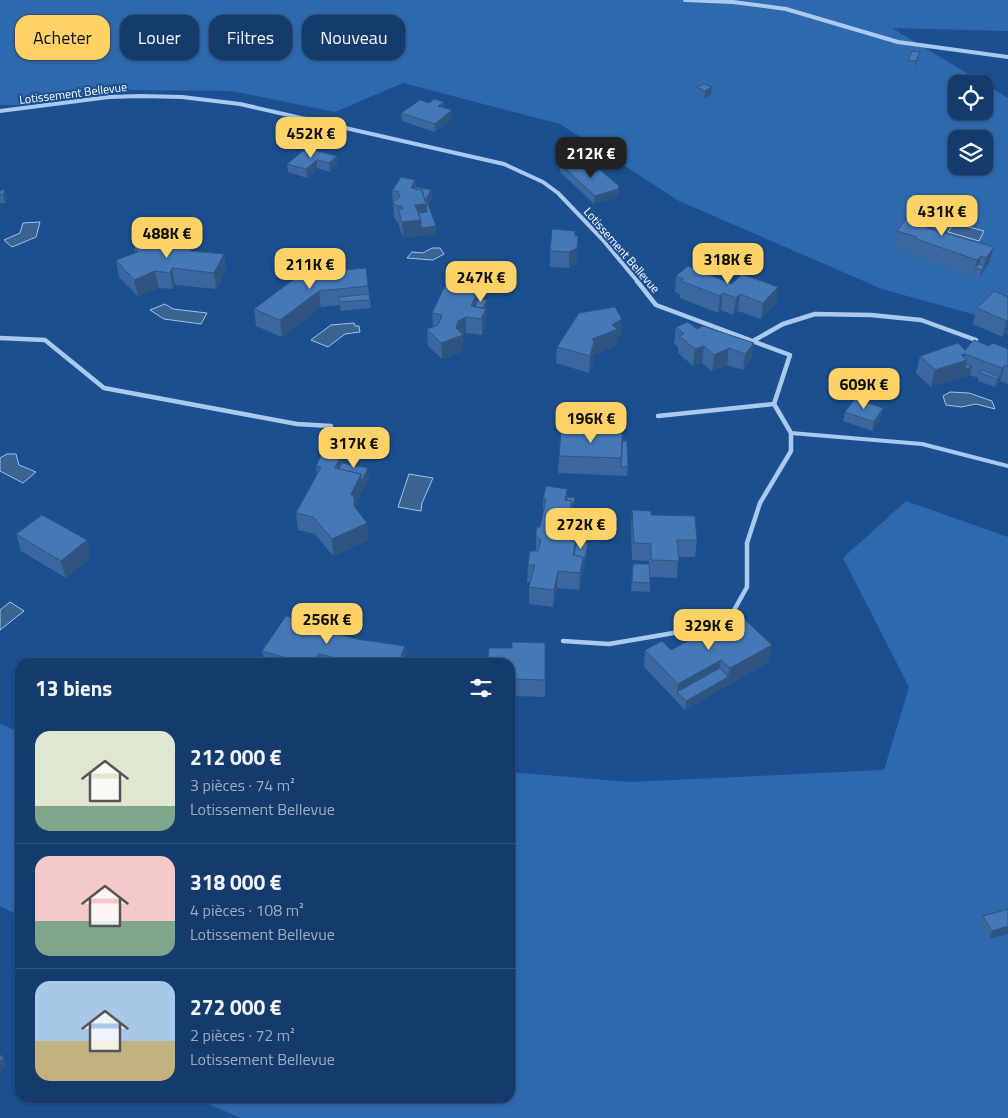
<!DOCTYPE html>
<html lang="fr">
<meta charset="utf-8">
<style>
body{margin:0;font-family:"Titillium Web",sans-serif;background:#1d4271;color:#f1f3f6;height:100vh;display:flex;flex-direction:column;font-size:19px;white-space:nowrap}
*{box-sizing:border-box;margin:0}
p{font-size:16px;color:#9dadc1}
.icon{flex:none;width:28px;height:28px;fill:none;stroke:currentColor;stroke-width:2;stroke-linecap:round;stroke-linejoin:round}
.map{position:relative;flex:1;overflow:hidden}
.sheet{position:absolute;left:15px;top:658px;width:500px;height:445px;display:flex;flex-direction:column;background:#143b6b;border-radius:15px;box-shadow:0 1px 4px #0004,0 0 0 1px #33557e}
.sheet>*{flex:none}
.hud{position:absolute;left:15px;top:15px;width:500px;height:45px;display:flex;gap:10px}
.controls{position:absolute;left:948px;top:75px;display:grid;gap:10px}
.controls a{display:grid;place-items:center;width:45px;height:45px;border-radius:10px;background:#143b6b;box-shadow:0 1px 4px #0004,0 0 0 1px #33557e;font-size:25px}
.price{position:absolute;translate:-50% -42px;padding:0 11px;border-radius:10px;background:#ffd166;color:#111;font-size:16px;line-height:32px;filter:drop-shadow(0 1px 2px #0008)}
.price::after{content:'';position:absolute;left:50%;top:30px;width:15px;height:11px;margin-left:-8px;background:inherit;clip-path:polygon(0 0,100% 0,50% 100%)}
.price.on{background:#222;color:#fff}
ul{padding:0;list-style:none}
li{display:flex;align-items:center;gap:15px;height:125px;padding:0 20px}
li+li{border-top:1px solid #33557e}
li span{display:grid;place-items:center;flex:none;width:140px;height:100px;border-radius:15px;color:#555}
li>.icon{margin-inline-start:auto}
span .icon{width:60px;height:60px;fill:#fffc;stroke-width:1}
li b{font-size:21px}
h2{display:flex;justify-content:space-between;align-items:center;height:60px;padding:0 20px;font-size:21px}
.chip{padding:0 18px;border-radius:15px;background:#143b6b;box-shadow:0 1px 4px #0004,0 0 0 1px #33557e;font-size:18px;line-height:45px}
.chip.on{background:#ffd166;color:#111}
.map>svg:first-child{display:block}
.green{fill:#2e69ad;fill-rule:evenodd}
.water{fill:#3c6290;stroke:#9cc4f0}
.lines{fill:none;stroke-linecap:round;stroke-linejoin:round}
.service{stroke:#a9c9ee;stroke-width:4}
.minor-far1{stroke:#a9c9ee;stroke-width:4}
.minor{stroke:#a9c9ee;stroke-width:4.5}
.wall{fill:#3a679d}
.shaded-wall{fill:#305480}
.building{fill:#4478b7;stroke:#305480}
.labels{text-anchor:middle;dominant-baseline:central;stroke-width:4;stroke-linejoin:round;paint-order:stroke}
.street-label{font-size:12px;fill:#fff;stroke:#1b4f8f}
</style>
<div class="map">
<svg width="1008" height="1118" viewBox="0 0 1008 1118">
<rect width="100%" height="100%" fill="#1b4f8f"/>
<path class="green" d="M0,0H1008V31L892,28L1008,98V324L882,289L679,201L560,124L403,83L335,112L232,91L126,90L23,105H0ZM956,84H984V111H956ZM956,139H984V166H956Z
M906,501L1008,537V1118H241L194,1098H510V772L631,782L884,770L909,687L843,558Z
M0,724L20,732V916L0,906Z"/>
<path class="water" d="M40,222L36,237L12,247L4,240L20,233L23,223Z
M954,223L984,231L979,241L948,232Z
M432,248H440L444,254L433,260L407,258L412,252L423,253Z
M165,304L173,309L207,313L201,324L164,319L150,310Z
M354,323L355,326H359L360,332L345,334L328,347L311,340L331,325Z
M950,392L969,393L992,401L995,409L976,404L961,407L946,405L943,396Z
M7,454H16L19,465L36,472L23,483L0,471V458Z
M409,474L433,478L422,503L421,511L398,507Z
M10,602L24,611L0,630V610Z"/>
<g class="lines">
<path class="service" d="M791,433L922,444L1008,466"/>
<path class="minor-far1" d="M685,0L733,2L786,9L898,42L1008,57
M0,111L109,97L140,96L182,97L240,104L504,164L543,182L558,193L603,240L638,282"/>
<path class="minor" d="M0,338L45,340L104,388L297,424L331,426
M753,341L783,324L815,314L871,315L921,320L976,340
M658,416L774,404
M563,641L609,644L691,630L733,612L747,587V543L760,503L791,451V433L774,404L790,355L656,305L637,281"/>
</g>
<path class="wall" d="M920,52L918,60L914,69L906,68L908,60Z
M704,84L711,95L704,99L696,95L697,87Z
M444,108L452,110V118L435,132L402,121L401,113Z
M310,152L337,156V164L330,172L317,168L307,178L288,172L287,164Z
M560,164L580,167L593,173L619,186L618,197L594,204L560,172Z
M415,180L416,187L431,190L432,198L428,204L436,226V234L403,238L399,226L398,222H397L394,218L392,191Z
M0,190L7,198L5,203H0Z
M932,229L994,247L989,263L979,278L913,255V253L893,248L897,231Z
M575,236L577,264L569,268L550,267V251Z
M167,243L178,247L191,248L192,251L224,254L226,271L216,289L175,285L173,289L159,288L138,296L119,277L116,260L135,253L134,247Z
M301,274L368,286L371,308L341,311L340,305L321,307L282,337L256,326L254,309Z
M676,276L732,284L778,287L776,303L761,319L738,311L733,315L721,310L718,313L680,298V295L675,292Z
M1008,297V333H1007L1002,337L973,324L977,308Z
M478,299L487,300V308L486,311V325L482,335L466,333L463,335V351L442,359L428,346L427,329L433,327L432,313Z
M676,327L697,329L754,343L751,359L743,370L727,365L712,371L702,363L693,366L678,353V347L674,344Z
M621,335L617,338V345L594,355V359L589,373L556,363L557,347Z
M989,346L1008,349V384L1000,381L995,387L978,381V378L970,375L931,387L916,373L920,356Z
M883,408L881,417L872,431L843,421L845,412Z
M622,441L628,467L627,476L558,473L559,456Z
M341,454L342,463L369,477L355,506V508L369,540L333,556L315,534L298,530L296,513L317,474L316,466Z
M567,489V497L575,498L574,506L571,522L577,541L587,551L579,590L557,588L553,607L529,604V587L531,582H527L528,565L536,551V532L540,527L543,514V498Z
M632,510L651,515L697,540L695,557H678L677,578L650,577V592L631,591L633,564H649V561L632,560L631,527Z
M16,534L91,557L66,578L21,551Z
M725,628L769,662L685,710L644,667L645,650H671L724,636Z
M356,639L405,646L406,658L408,662H264L262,651Z
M510,662L545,680V697L511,696L510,714Z
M1008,909V934L989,939L979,924L983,916Z"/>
<path class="shaded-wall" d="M920,52L918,60L914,69L916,61Z
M712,87L711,95L704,99L705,91Z
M444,102V110L438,106Z
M452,110V118L435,132V124Z
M337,156V164L330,172L329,163Z
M317,160V168L307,178L306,169Z
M415,180L416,196L411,188Z
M619,186L618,197L594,204L595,196Z
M5,190L7,198L5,203L3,195Z
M431,190L432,198L427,207L426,199Z
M426,204L436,226V234L403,238L402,222L415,205Z
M935,216L931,232L927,228Z
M578,236L577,264L569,268V252Z
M994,247L989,263L979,278L982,270L984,266L986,258Z
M224,254L226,271L216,289L214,273Z
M981,256L978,269L975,268L977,260Z
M172,268L175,285L173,289L170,273Z
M155,271L159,288L138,296L134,280Z
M778,287L776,303L761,319L763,303Z
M478,290L479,307L471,306Z
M319,291L321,307L282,337L280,320Z
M723,293L721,310L718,313L720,296Z
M740,294L738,311L733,315L736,298Z
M487,300V308L486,311V325L482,335V312Z
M466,317V333L463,335V351L442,359L441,343L456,328L458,321Z
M622,319L621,335L617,338V345L594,355V359L589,373L590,356L592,339L612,325Z
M1008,320V330L1007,333L1002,337L1007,321Z
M754,343L751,359L743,370L745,354Z
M704,346L702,363L693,366L695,349Z
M729,348L727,365L712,371L714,355Z
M965,354L963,362L967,360L965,369L972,367L970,375L931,387L935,370L961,355Z
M1005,365L1000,381L997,385L1002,368Z
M999,377L997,385L995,387L997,379Z
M883,408L881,417L872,431L874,422Z
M341,454L343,471L335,468Z
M368,468L369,477L355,506L356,515L351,494L361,474Z
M575,498L574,506L568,538V521L572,501Z
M367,523L369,540L333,556L332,539Z
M578,523L577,540L573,564V555Z
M87,540L91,557L66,578L61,561Z
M588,543L587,551L579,590L580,573Z
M558,571L557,588L553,607L554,590Z
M772,645L769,662L685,710L686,701L728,677L730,668Z
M405,646L406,662L401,656Z
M319,654L320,662H314Z
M721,660L718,677L677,692L678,684Z
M1008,926V934L989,939L992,931Z
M4,1059L7,1066L0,1072V1061Z"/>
<path class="building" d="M912,51L920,52L916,61L908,60Z
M704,84L712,87L705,91L697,87Z
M434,99L444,102L438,106L452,110L435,124L401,113L420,100L429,103Z
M304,150L310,152L313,150L337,156L329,163L317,160L306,169L287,164Z
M572,160L580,167L585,166L593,173L600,170L619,186L618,189L595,196L560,164Z
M401,177L415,180L411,188L422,190L426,204L415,205L421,220L402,222L398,209H403L402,206H396L393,202L400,197L398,191H392Z
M416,187L431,190L426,199L436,226L421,228V220L418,213L427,212L426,204L422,190L415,189Z
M0,190H5L3,195H0Z
M912,210L935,216L927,228L994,247L986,258L981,256L977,260L916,239L917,237L897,231Z
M552,229L575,231V236H578L577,248L569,252L550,251Z
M161,237L167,243L172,242L178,247L191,248V251L224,254L214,273L172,268L170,273L155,271L134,280L116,260L138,252L134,247Z
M979,264L984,266L982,270L975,268Z
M688,266L732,284L742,274L778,287L763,303L740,294L736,298L723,293L720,296L681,281L683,279L676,276Z
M366,268L368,286L319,291L280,320L254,309L301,274Z
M445,286L478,290L471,306L486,309L481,319L466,317L458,321L456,328L463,335L441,343L427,329L438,325L442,315L432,313Z
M994,291L1008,297V320L1007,321L977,308Z
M369,294L370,300L340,302L339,297Z
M478,299L487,300L483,308L475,307Z
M615,307L622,319L612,325L618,329L592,339L594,342L590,356L557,347L579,313Z
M688,322L697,329L703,326L754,343L745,354L729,348L714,355L704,346L695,349L679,336L684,334L676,327Z
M974,340L989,346L993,343L1008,349V366L1005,365L1002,368L965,354L961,355L967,360L935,370L920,356L958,343L965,350Z
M966,364L972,367L965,369Z
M982,370L999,377L997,379L980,373Z
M855,399L883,408L874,422L845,412Z
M600,429L621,430V433L600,432Z
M561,430L622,433V458L559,456Z
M622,441H627L628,467H621Z
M324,450L341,454L335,468L361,474L351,494L354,498V506L367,523L332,539L313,517L296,513L321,467L316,466Z
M342,463L368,468L361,482V474L339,469Z
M546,486L567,489L565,500L572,501L568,521L578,523L573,555L583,557L580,573L558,571L554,590L529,587L535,565H528L530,551H538L541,540L536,535V532L537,527H540L546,499L543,498Z
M567,497L575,498L572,510V501L566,500Z
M632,510L651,511V515L695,516L697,540H677L679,561L651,560V544L634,543Z
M42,515L87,540L61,561L16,534Z
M577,541L588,543L583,565V557L574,555Z
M633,564H649L650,583L632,582Z
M286,616L306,621L305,624L356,639L405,646L401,656L408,658L406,662H346L347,661L319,654L314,662H285L281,661L283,657L262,651Z
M743,618L772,645L730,668L721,660L678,684L645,650L662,641L671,650L714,627L723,636L730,632L725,628Z
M512,642L545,643V680L511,679L510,697V662H488L489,648H512Z
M720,668L728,677L686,701L677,692Z
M1008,909V926L992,931L983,916Z
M0,1054L4,1059L0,1061Z"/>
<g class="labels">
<g class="street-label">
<text transform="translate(73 93) rotate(-7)">Lotissement Bellevue</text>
<text transform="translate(622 250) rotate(49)">Lotissement Bellevue</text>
</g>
</g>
</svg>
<div class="controls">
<a><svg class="icon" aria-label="locate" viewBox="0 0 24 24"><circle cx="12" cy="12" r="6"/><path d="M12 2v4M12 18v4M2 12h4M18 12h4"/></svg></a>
<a><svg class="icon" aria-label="layers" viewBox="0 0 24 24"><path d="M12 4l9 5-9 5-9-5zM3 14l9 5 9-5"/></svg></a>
</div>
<b class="price" style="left:311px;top:159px">452K €</b>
<b class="price on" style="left:591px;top:179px">212K €</b>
<b class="price" style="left:942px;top:237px">431K €</b>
<b class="price" style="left:167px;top:259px">488K €</b>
<b class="price" style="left:728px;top:285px">318K €</b>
<b class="price" style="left:310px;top:290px">211K €</b>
<b class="price" style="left:481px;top:303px">247K €</b>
<b class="price" style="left:864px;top:410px">609K €</b>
<b class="price" style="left:591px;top:444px">196K €</b>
<b class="price" style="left:354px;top:469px">317K €</b>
<b class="price" style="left:581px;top:550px">272K €</b>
<b class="price" style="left:327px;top:645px">256K €</b>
<b class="price" style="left:709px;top:651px">329K €</b>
<div class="hud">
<a class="chip on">Acheter</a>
<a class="chip">Louer</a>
<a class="chip">Filtres</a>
<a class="chip">Nouveau</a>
</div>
<section class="sheet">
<h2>13 biens<svg class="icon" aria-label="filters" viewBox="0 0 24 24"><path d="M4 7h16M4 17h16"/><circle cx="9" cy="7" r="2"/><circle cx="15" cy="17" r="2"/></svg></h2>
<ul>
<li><span style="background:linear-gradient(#dfe7d0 75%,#7fa58c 0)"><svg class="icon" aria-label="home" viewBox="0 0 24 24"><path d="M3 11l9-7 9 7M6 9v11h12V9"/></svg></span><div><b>212 000 €</b><p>3 pièces · 74 m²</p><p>Lotissement Bellevue</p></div></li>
<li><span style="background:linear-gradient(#f6c9c9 65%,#7fa58c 0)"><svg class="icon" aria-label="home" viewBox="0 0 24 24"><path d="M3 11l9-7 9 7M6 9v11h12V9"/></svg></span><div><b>318 000 €</b><p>4 pièces · 108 m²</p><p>Lotissement Bellevue</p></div></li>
<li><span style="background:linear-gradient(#a9c7e8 60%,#c2b280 0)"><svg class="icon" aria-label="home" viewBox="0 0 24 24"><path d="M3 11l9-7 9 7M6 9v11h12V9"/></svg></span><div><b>272 000 €</b><p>2 pièces · 72 m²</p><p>Lotissement Bellevue</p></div></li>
</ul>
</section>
</div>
